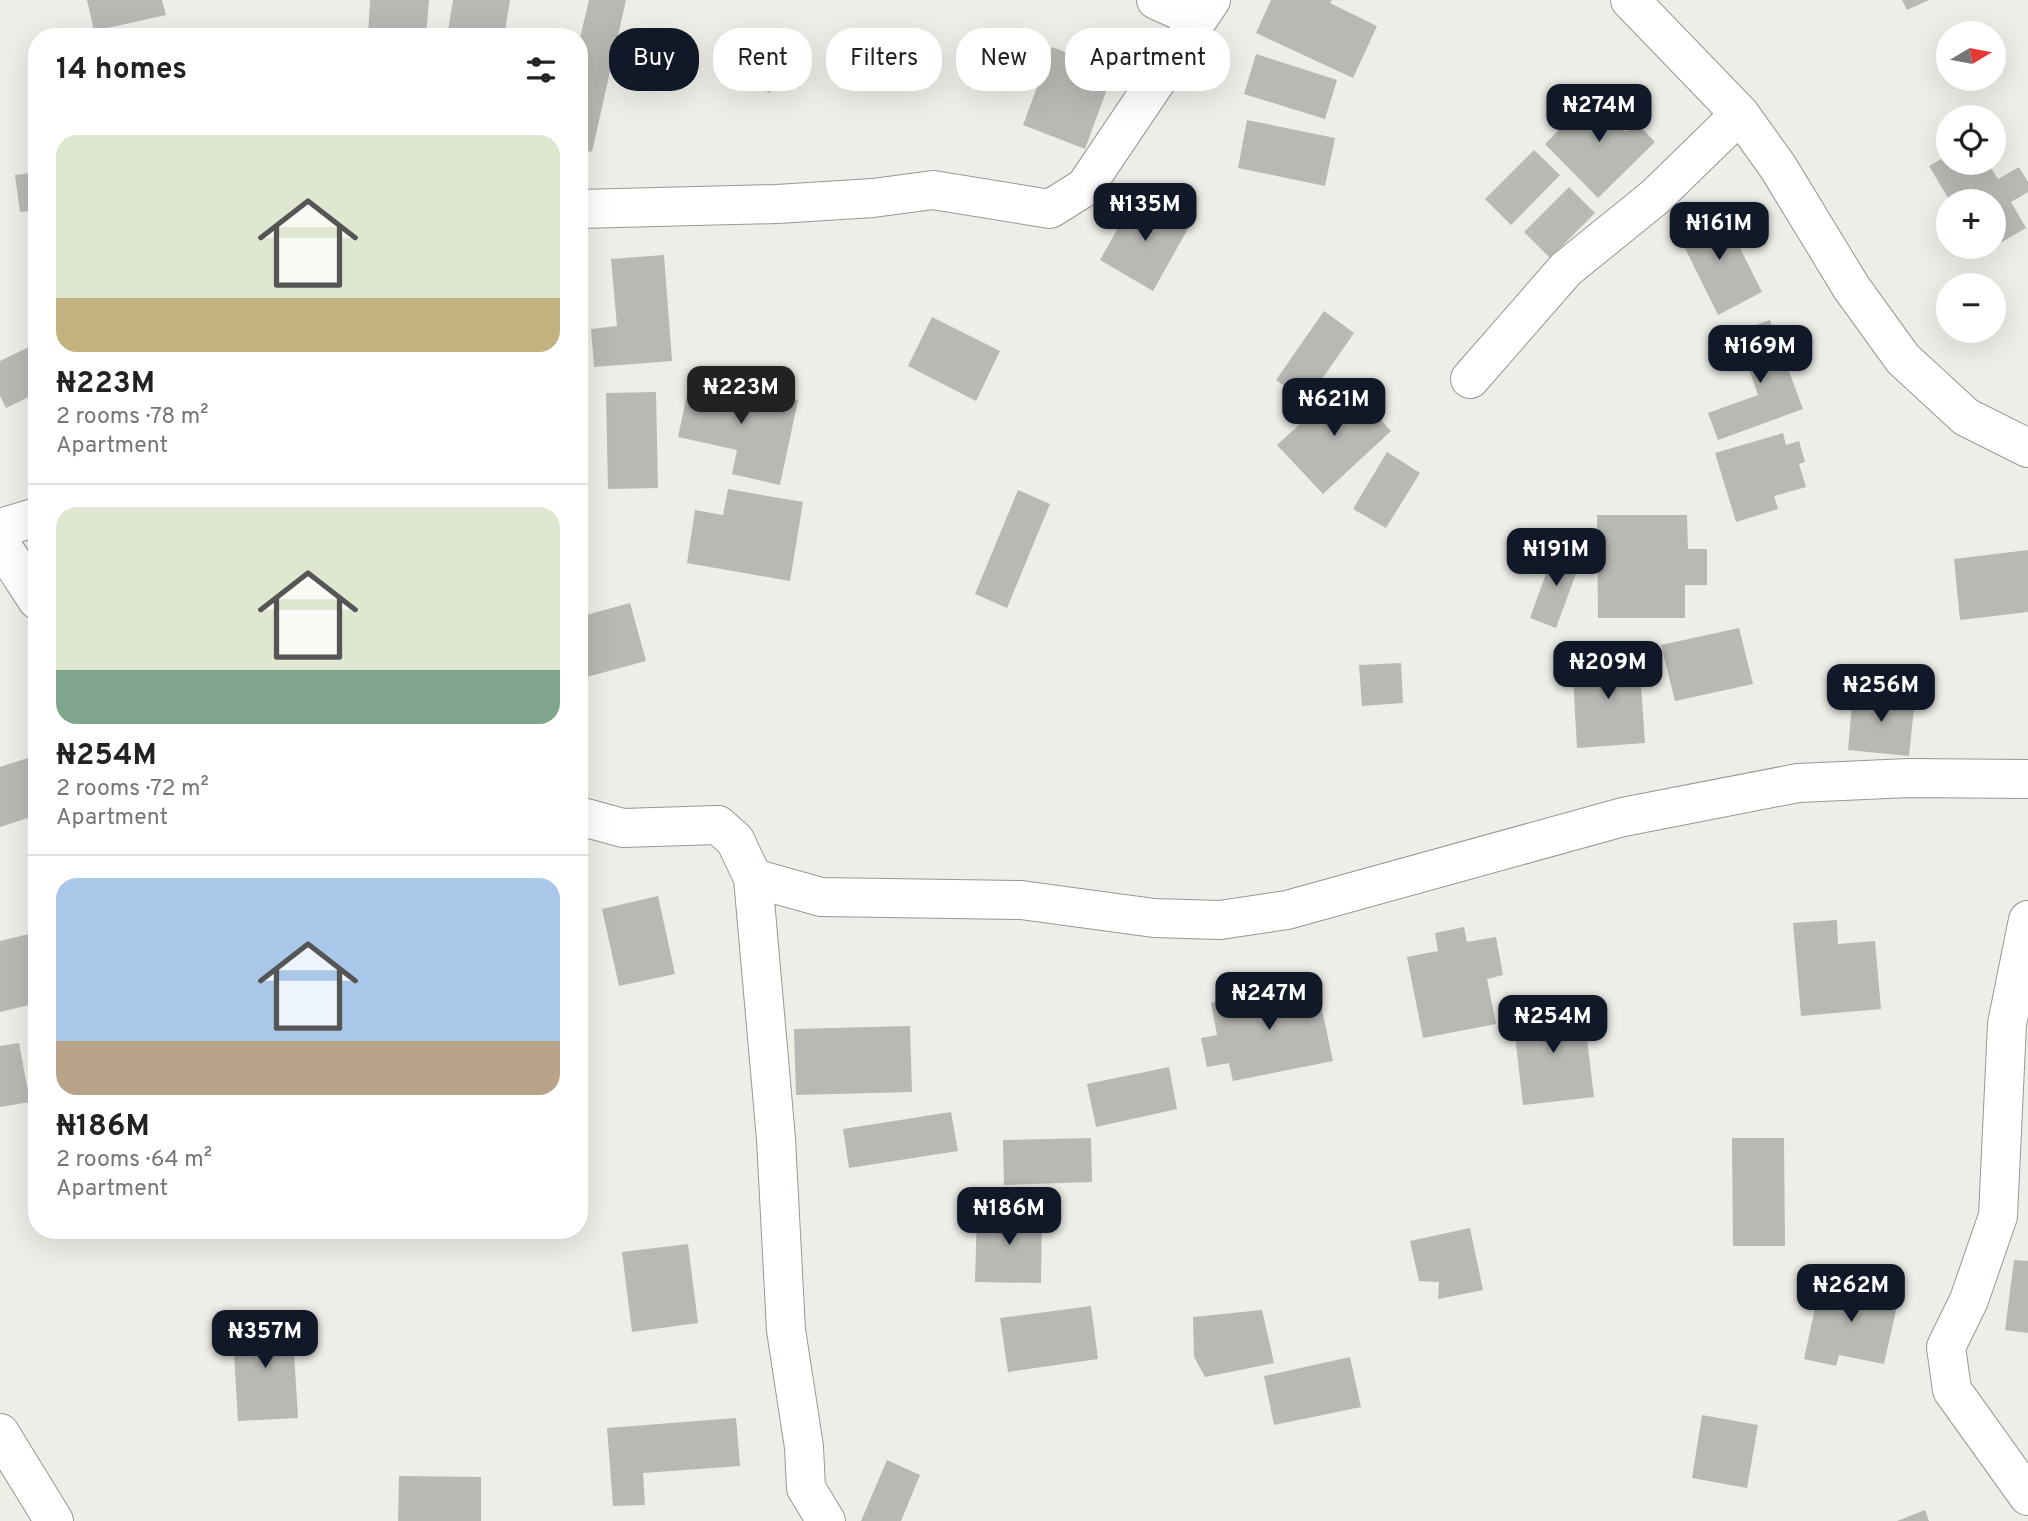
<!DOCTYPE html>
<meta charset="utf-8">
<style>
body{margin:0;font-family:Overpass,sans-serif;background:#f6f6f6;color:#222;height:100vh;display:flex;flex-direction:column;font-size:26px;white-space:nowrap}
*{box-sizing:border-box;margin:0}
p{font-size:23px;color:#767676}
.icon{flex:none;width:38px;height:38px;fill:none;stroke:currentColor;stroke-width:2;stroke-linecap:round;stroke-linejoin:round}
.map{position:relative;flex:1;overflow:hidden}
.drawer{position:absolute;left:28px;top:28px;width:560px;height:1211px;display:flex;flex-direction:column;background:#fff;border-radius:28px;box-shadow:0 7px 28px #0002}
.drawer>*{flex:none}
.banner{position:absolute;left:609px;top:28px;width:665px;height:63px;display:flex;gap:14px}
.needle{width:46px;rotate:80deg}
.buttons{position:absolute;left:1936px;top:21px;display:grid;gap:14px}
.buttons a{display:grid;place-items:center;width:70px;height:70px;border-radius:50%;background:#fff;box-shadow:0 7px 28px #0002;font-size:35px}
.price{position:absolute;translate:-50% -60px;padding:0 16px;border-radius:14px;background:#111827;color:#fff;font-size:23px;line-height:46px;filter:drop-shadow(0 2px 4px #0008)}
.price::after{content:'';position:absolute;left:50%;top:42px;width:21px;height:16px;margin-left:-10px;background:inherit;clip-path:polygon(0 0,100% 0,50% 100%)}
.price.active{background:#222;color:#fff}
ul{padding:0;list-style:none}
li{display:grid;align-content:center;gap:14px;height:371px;padding:0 28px}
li+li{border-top:2px solid #e0e0e0}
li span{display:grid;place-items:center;height:217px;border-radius:21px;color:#555}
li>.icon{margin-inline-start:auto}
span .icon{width:126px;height:126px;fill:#fffc;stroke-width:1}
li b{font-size:30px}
h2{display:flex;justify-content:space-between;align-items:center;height:84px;padding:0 28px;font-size:30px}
.pill{padding:0 24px;border-radius:28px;background:#fff;box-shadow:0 7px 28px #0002;font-size:24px;line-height:63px}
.pill.active{background:#111827;color:#fff}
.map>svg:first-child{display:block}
.building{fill:#b8b9b4}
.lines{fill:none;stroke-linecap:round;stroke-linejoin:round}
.minor-casing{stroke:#979893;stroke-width:40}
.minor{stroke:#fff;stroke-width:38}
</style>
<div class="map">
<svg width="2028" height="1521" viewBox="0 0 2028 1521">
<rect width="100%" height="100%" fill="#edeee8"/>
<path class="building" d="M87,0H162L166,15L94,31Z
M370,0H429L426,37H368Z
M453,0H510L504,37H447Z
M589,0H626L592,152L579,149V42Z
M1271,0H1332L1330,3L1377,26L1353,78L1256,33Z
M1902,0H1929L1907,10Z
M731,41L783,64L770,93L718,69Z
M1052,47L1114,70L1085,149L1023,125Z
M1256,54L1337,80L1325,119L1244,94Z
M1602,87L1618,104L1609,113L1626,132L1636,122L1655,142L1598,198L1545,144Z
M1247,120L1335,138L1325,186L1238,168Z
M1534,150L1560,175L1511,225L1485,199Z
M1948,155V163H1988L1998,179L2019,167L2028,182V192L2011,202L2026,228L1981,254L1977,247H1993V201H1950L1929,166Z
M37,172V210L20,212L15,175Z
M1569,187L1595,213L1550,258L1524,232Z
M1137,194L1190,225L1153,291L1100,260Z
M1721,210L1762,292L1718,315L1677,232Z
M664,255L672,361L594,367L591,329L617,326L611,259Z
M1324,311L1354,333L1306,402L1276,380Z
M932,317L1000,351L976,401L908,366Z
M1770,320L1803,409L1718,440L1708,413L1758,395L1736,332Z
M37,343V393L6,408L0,396V361Z
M691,376L798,400L780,485L732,474L737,450L678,437Z
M1346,382L1391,431L1323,494L1277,445Z
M656,392L658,488L608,489L606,393Z
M1783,433L1786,445L1799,441L1805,462L1799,464L1806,487L1774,496L1778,509L1736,522L1715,453Z
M1387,452L1420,473L1386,528L1353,509Z
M728,489L803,502L790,581L687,563L695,510L723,515Z
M1018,490L1050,504L1007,608L975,594Z
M1597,515H1687L1688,549H1707V585H1685V618H1598Z
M1555,548L1582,557L1556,628L1530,618Z
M2028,550V612L1960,620L1954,559Z
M630,603L646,661L579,679V617Z
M1739,628L1753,684L1675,701L1661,645Z
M1639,655L1645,743L1577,748L1572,659Z
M1401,663L1403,703L1362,706L1359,665Z
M1853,692L1915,698L1909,756L1848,750Z
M34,756L37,766V815L0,827V767Z
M658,896L675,974L619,986L602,909Z
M1837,920L1838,944L1875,941L1881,1009L1801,1016L1793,923Z
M1464,927L1467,942L1496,937L1503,975L1487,979L1496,1024L1423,1038L1407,957L1438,951L1435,933Z
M37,932V1003L0,1012V941Z
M1316,981L1333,1061L1233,1081L1229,1063L1207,1067L1201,1038L1217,1035L1211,1003Z
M1556,995L1559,1016L1584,1014L1594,1097L1523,1105L1513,1019L1538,1015L1536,997Z
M910,1026L912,1092L796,1095L794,1029Z
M19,1043L30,1102L0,1107V1046Z
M1169,1067L1177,1109L1096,1127L1087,1084Z
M951,1112L958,1151L849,1168L843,1129Z
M1091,1138L1092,1182L1004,1185L1003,1140Z
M1732,1138H1784L1785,1246H1733Z
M977,1211L1042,1212L1041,1283L975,1282Z
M1470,1228L1483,1290L1438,1299L1439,1282L1419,1281L1410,1241Z
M688,1244L698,1323L632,1332L622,1252Z
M2014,1260L2028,1261V1333L2005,1330Z
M1821,1280L1899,1297L1884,1364L1839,1355L1836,1366L1804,1359Z
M1091,1306L1098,1359L1008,1372L1000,1318Z
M1262,1310L1274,1363L1205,1377L1194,1357L1193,1317Z
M292,1318L298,1418L238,1421L232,1321Z
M1350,1357L1361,1407L1274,1425L1264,1376Z
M1702,1415L1758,1425L1747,1488L1692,1478Z
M736,1418L740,1466L643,1473L645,1505L613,1506L607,1428Z
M887,1460L920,1475L901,1521H861Z
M399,1476L481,1477V1521H398Z
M1925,1510L1929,1521H1897Z"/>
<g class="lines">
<g class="minor-casing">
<path id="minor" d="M1156,0L1198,19
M1630,0L1740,114L1778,167L1851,287L1903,359L1966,417L2028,448
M579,209L777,204L873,198L933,190L1050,209L1085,187L1211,0
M1470,379L1566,269L1655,197L1740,114
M0,528L37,517
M0,543L37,600
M579,816L623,828L718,825L735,840L753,878L776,1139L786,1330L804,1447L806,1488L826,1521
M753,878L821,897L1021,900L1154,918L1220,920L1287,910L1623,817L1798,783L1909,778L2028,779
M2028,920L2007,1024L1998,1216L1969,1300L1946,1347L1952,1390L2028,1496
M0,1433L54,1521"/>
</g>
<use href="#minor" class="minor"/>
</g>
</svg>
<div class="buttons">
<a><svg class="needle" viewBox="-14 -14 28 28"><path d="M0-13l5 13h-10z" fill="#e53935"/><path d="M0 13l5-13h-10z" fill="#767676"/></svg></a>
<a><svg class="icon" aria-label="locate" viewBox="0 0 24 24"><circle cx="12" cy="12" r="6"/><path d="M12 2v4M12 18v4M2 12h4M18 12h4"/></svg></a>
<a>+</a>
<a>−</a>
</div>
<b class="price" style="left:1599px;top:144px">₦274M</b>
<b class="price" style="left:1145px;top:243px">₦135M</b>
<b class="price" style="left:1719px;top:262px">₦161M</b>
<b class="price" style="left:1760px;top:385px">₦169M</b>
<b class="price active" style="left:741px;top:426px">₦223M</b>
<b class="price" style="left:1334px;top:438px">₦621M</b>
<b class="price" style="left:1556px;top:588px">₦191M</b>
<b class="price" style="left:1608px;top:701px">₦209M</b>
<b class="price" style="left:1881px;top:724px">₦256M</b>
<b class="price" style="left:1269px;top:1032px">₦247M</b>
<b class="price" style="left:1553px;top:1055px">₦254M</b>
<b class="price" style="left:1009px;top:1247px">₦186M</b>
<b class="price" style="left:1851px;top:1324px">₦262M</b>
<b class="price" style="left:265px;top:1370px">₦357M</b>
<div class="banner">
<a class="pill active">Buy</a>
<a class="pill">Rent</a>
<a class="pill">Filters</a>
<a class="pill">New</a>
<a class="pill">Apartment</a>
</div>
<section class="drawer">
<h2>14 homes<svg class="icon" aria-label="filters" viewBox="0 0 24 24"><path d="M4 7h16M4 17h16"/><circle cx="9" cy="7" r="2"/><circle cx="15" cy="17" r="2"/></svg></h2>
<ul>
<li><span style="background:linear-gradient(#dfe7d0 75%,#c2b280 0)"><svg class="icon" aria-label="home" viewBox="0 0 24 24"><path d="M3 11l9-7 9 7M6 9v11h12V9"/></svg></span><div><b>₦223M</b><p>2 rooms · 78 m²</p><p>Apartment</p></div></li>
<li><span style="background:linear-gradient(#dfe7d0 75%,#7fa58c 0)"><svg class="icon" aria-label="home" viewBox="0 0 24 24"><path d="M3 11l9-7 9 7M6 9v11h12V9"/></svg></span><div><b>₦254M</b><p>2 rooms · 72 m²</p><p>Apartment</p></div></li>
<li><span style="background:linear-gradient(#a9c7e8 75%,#b9a48a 0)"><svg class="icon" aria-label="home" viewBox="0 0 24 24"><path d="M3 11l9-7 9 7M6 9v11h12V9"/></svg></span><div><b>₦186M</b><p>2 rooms · 64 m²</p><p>Apartment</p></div></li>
</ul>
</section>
</div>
